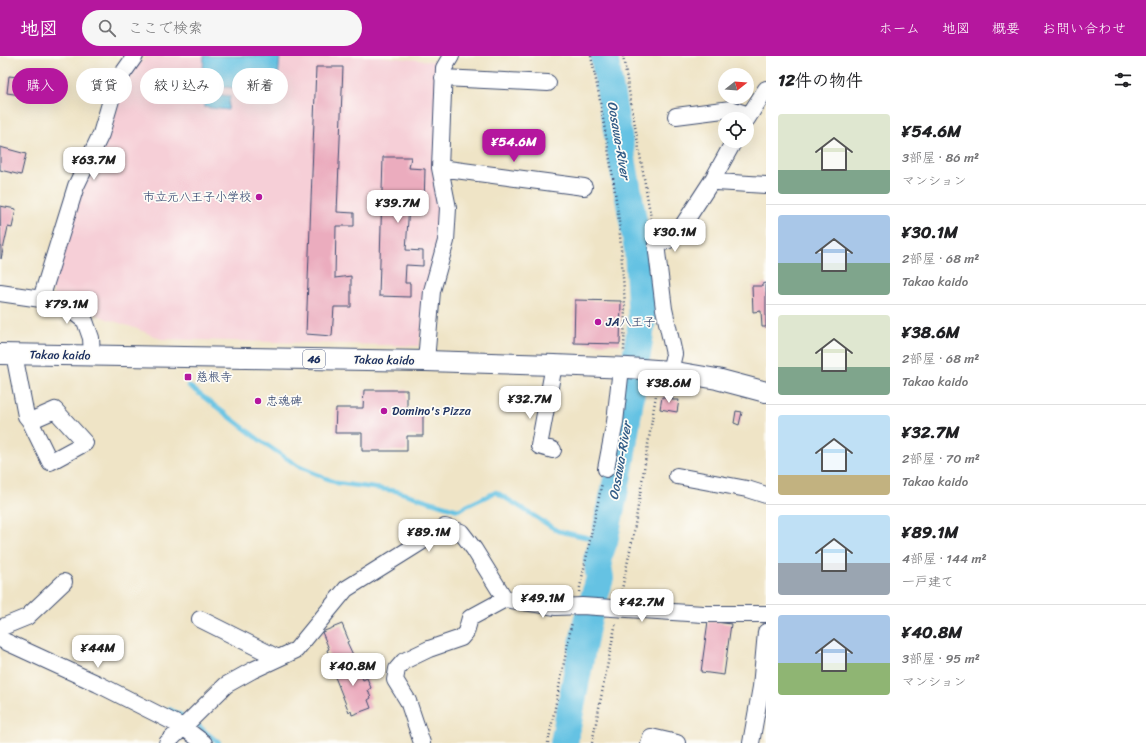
<!DOCTYPE html>
<html lang="ja">
<meta charset="utf-8">
<style>
body{margin:0;font-family:Sriracha,"Klee One",sans-serif;background:#f6f6f6;color:#202124;height:100vh;display:flex;flex-direction:column;font-size:15px;white-space:nowrap}
*{box-sizing:border-box;margin:0}
p{font-size:13px;color:#757577}
.icon{flex:none;width:22px;height:22px;fill:none;stroke:currentColor;stroke-width:2;stroke-linecap:round;stroke-linejoin:round}
.map{position:relative;flex:1;overflow:hidden}
.drawer{display:flex;flex-direction:column;background:#fff;width:380px}
.drawer>*{flex:none}
.banner{position:absolute;left:12px;top:12px;width:380px;height:36px;display:flex;gap:8px}
.needle{width:26px;rotate:73deg}
.buttons{position:absolute;left:718px;top:12px;display:grid;gap:8px}
.buttons a{display:grid;place-items:center;width:36px;height:36px;border-radius:50%;background:#fff;box-shadow:0 4px 16px #0002;font-size:20px}
.price{position:absolute;translate:-50% -34px;padding:0 9px;border-radius:8px;background:#fff;color:#222;font-size:13px;line-height:26px;filter:drop-shadow(0 1px 2px #0008)}
.price::after{content:'';position:absolute;left:50%;top:24px;width:12px;height:9px;margin-left:-6px;background:inherit;clip-path:polygon(0 0,100% 0,50% 100%)}
.price.on{background:#b5179e;color:#fff}
ul{padding:0;list-style:none}
li{display:flex;align-items:center;gap:12px;height:100px;padding:0 12px}
li+li{border-top:1px solid #e0e0e0}
li span{display:grid;place-items:center;flex:none;width:112px;height:80px;border-radius:4px;color:#555}
li>.icon{margin-inline-start:auto}
span .icon{width:48px;height:48px;fill:#fffc;stroke-width:1}
li b{font-size:17px}
h2{display:flex;justify-content:space-between;align-items:center;height:48px;padding:0 12px;font-size:17px}
.chip{padding:0 14px;border-radius:18px;background:#fff;box-shadow:0 4px 16px #0002;font-size:14px;line-height:36px}
.chip.on{background:#b5179e;color:#fff}
header{display:flex;align-items:center;gap:24px;box-sizing:border-box;height:56px;padding:0 20px;background:#b5179e;color:#fff}
header strong{font-size:19px}
nav{display:flex;gap:22px;margin-inline-start:auto;font-size:14px}
.search{width:280px;height:36px;background:#f6f6f6;display:flex;align-items:center;gap:10px;box-sizing:border-box;padding:0 14px;border-radius:22px;color:#757577;font-size:15px}
main{display:flex;flex:1;min-height:0}
.map>svg:first-child{display:block}
.built{fill:#f6cfd7}
.water{fill:#65c2e3;stroke:#4078a0}
.lines{fill:none;stroke-linecap:round;stroke-linejoin:round}
.stream{stroke:#65c2e3;stroke-width:4.5}
.river{stroke:#65c2e3;stroke-width:28}
.building{fill:#ebacbe}
.minor-casing{stroke:#3b4a6e;stroke-width:18}
.major-casing{stroke:#3b4a6e;stroke-width:22}
.path{stroke:#3b4a6e;stroke-width:2.5;stroke-dasharray:1 3;stroke-linecap:butt}
.minor{stroke:#fff;stroke-width:16}
.major{stroke:#fff;stroke-width:20}
.poi-dot{fill:#b5179e;stroke:#fdfcf7;stroke-width:1.5}
.labels{text-anchor:middle;dominant-baseline:central;stroke-width:3.5;stroke-linejoin:round;paint-order:stroke}
.shield{fill:#fdfcf7;stroke:#5f6c8c;stroke-width:1}
.shield-label{font-size:11px;font-weight:bold;fill:#1b2f5e}
.poi-label{font-size:12px;fill:#1b2f5e;stroke:#fdfcf7;text-anchor:start}
.street-label{font-size:12px;fill:#1b2f5e;stroke:#fdfcf7}
.water-label{font-size:13px;font-style:italic;fill:#315b86;stroke:#fdfcf7}
</style>
<header>
<strong>地図</strong>
<div class="search"><svg class="icon" aria-label="search" viewBox="0 0 24 24"><circle cx="10" cy="10" r="6"/><path d="M15 15l6 6"/></svg>ここで検索</div>
<nav><a>ホーム</a><a>地図</a><a>概要</a><a>お問い合わせ</a></nav>
</header>
<main>
<div class="map">
<svg width="766" height="687" viewBox="0 0 766 687">
<rect width="100%" height="100%" fill="#fdfcf7"/>
<filter id="ink" filterUnits="userSpaceOnUse"><feTurbulence type="fractalNoise" baseFrequency=".025" numOctaves="2"/><feDisplacementMap in="SourceGraphic" scale="8" xChannelSelector="R" yChannelSelector="G"/><feConvolveMatrix kernelMatrix="1 2 1 2 8 2 1 2 1" color-interpolation-filters="sRGB"/></filter>
<filter id="wash" filterUnits="userSpaceOnUse"><feTurbulence type="fractalNoise" baseFrequency=".012" numOctaves="4" result="noise"/><feDisplacementMap in="SourceGraphic" scale="16" xChannelSelector="R" yChannelSelector="G"/><feGaussianBlur stdDeviation="0.9" result="paint"/><feColorMatrix in="noise" values="0 0 0 0 0 0 0 0 0 0 0 0 0 0 0 0 0 1.4 0 .05"/><feComposite in="paint" operator="in"/></filter>
<g filter="url(#wash)">
<rect width="100%" height="100%" fill="#efe4c6"/>
<path class="built" d="M147,0H379L438,6L441,150L439,178L427,233L419,290L161,283L135,272L107,263L53,240L54,238L51,231L82,132L107,85L122,35L132,15Z"/>
<path class="water" d="M204,0H280L277,36L202,29Z
M206,37L230,40L228,54L204,51Z"/>
<g class="lines">
<path class="stream" d="M189,330L261,385L298,410L337,427L396,435L458,454L496,436L558,475L604,485
M169,653L185,661
M194,666L219,687"/>
<path class="river" d="M564,687L587,566L600,522L597,504L604,485L620,409L642,264L638,193L604,0"/>
</g>
<g id="blocks">
<path class="building" d="M316,11H343L337,156L354,157V170H336L335,222L351,220V251H334L332,280L306,278Z
M9,20L45,24L42,42L7,37Z
M0,91L26,98L21,119L0,114Z
M383,101H411L409,112L425,113L424,150L409,149L406,194L423,195V210L406,209L405,227H410V241L379,240Z
M0,150L16,153L12,172L8,171L1,203Z
M766,227V271H762L761,255L753,256L752,230H762V228Z
M575,244L621,245L620,288L574,287Z
M364,334H407V353L423,354V380H407V395H362V377H335L336,352H363Z
M662,341H673L672,344H679L677,356L660,353Z
M736,355L742,356L739,369L734,367Z
M708,565L731,568L724,619L701,616Z
M342,568L349,585L347,586L354,601L333,610L327,594L329,593L322,576Z
M354,602L363,624L367,622L371,632L368,634L371,642L368,644L371,652L352,659L351,655L349,656L333,616H334L333,612H335V610Z"/>
</g>
</g>
<g filter="url(#ink)">
<use href="#blocks" fill-opacity="0" stroke="#3b4a6e" stroke-width="1"/>
<g class="lines">
<g class="minor-casing">
<path id="minor" d="M443,22L548,27
M676,60L731,53L749,59
M747,63L766,33
M440,112L584,131
M713,123L716,126L766,129
M0,237L41,243L68,252L85,265L91,282L92,299
M41,243L76,130L101,78L116,27L135,0
M14,298L26,360L30,365L50,406L85,387L55,354L30,365
M426,305L432,235L446,185L448,152L440,112L444,12L451,0
M670,315L674,298L664,253L656,188L667,185L683,169L713,123L734,85
M553,394L539,390L554,309
M606,413L615,366L621,312
M677,420L747,433L766,439
M505,543L556,551L582,550L703,558H766
M200,563L278,602
M0,572L27,561L64,526
M0,583L98,628L183,671L204,687
M167,687L226,629L253,614L296,594L346,533L445,471L461,476L474,493L505,543L470,562L466,576L461,582L429,593L404,605L397,613L395,624L408,645L422,687
M649,687L651,681L677,687
M751,687L761,631L766,576"/>
</g>
<g class="major-casing">
<path id="major" d="M0,298L426,305L554,309L628,312L670,315L717,323L766,336"/>
</g>
<path class="path" d="M591,0L599,39L613,122L619,165L625,249L624,295
M623,0L653,174
M579,536L602,427
M621,538L634,475L656,339L660,331
M548,687L572,566
M592,687L616,566"/>
<use href="#minor" class="minor"/>
<use href="#major" class="major"/>
</g>
</g>
<g class="poi-dot">
<circle cx="259" cy="141" r="4"/>
<circle cx="598" cy="266" r="4"/>
<rect x="184" y="317" width="8" height="8" rx="2"/>
<circle cx="258" cy="345" r="4"/>
<circle cx="384" cy="355" r="4"/>
</g>
<g class="labels">
<rect class="shield" x="303" y="294" width="22" height="18" rx="3"/>
<g class="shield-label">
<text x="314" y="303">46</text>
</g>
<g class="poi-label">
<text x="251" y="141" text-anchor="end">市立元八王子小学校</text>
<text x="606" y="266">JA八王子</text>
<text x="196" y="321">慈根寺</text>
<text x="266" y="345">忠魂碑</text>
<text x="392" y="355">Domino's Pizza</text>
</g>
<g class="street-label">
<text transform="translate(60 299) rotate(1)">Takao kaido</text>
<text transform="translate(384 304) rotate(1)">Takao kaido</text>
</g>
<g class="water-label">
<text transform="translate(619 84) rotate(80)">Oosawa-River</text>
<text transform="translate(620 405) rotate(-80)">Oosawa-River</text>
</g>
</g>
</svg>
<div class="buttons">
<a><svg class="needle" viewBox="-14 -14 28 28"><path d="M0-13l5 13h-10z" fill="#e53935"/><path d="M0 13l5-13h-10z" fill="#757577"/></svg></a>
<a><svg class="icon" aria-label="locate" viewBox="0 0 24 24"><circle cx="12" cy="12" r="6"/><path d="M12 2v4M12 18v4M2 12h4M18 12h4"/></svg></a>
</div>
<b class="price on" style="left:514px;top:107px">¥54.6M</b>
<b class="price" style="left:94px;top:125px">¥63.7M</b>
<b class="price" style="left:398px;top:168px">¥39.7M</b>
<b class="price" style="left:675px;top:197px">¥30.1M</b>
<b class="price" style="left:67px;top:269px">¥79.1M</b>
<b class="price" style="left:669px;top:348px">¥38.6M</b>
<b class="price" style="left:530px;top:364px">¥32.7M</b>
<b class="price" style="left:429px;top:497px">¥89.1M</b>
<b class="price" style="left:543px;top:563px">¥49.1M</b>
<b class="price" style="left:642px;top:567px">¥42.7M</b>
<b class="price" style="left:98px;top:613px">¥44M</b>
<b class="price" style="left:353px;top:631px">¥40.8M</b>
<div class="banner">
<a class="chip on">購入</a>
<a class="chip">賃貸</a>
<a class="chip">絞り込み</a>
<a class="chip">新着</a>
</div>
</div>
<section class="drawer">
<h2>12件の物件<svg class="icon" aria-label="filters" viewBox="0 0 24 24"><path d="M4 7h16M4 17h16"/><circle cx="9" cy="7" r="2"/><circle cx="15" cy="17" r="2"/></svg></h2>
<ul>
<li><span style="background:linear-gradient(#dfe7d0 70%,#7fa58c 0)"><svg class="icon" aria-label="home" viewBox="0 0 24 24"><path d="M3 11l9-7 9 7M6 9v11h12V9"/></svg></span><div><b>¥54.6M</b><p>3部屋 · 86 m²</p><p>マンション</p></div></li>
<li><span style="background:linear-gradient(#a9c7e8 60%,#7fa58c 0)"><svg class="icon" aria-label="home" viewBox="0 0 24 24"><path d="M3 11l9-7 9 7M6 9v11h12V9"/></svg></span><div><b>¥30.1M</b><p>2部屋 · 68 m²</p><p>Takao kaido</p></div></li>
<li><span style="background:linear-gradient(#dfe7d0 65%,#7fa58c 0)"><svg class="icon" aria-label="home" viewBox="0 0 24 24"><path d="M3 11l9-7 9 7M6 9v11h12V9"/></svg></span><div><b>¥38.6M</b><p>2部屋 · 68 m²</p><p>Takao kaido</p></div></li>
<li><span style="background:linear-gradient(#bfe0f5 75%,#c2b280 0)"><svg class="icon" aria-label="home" viewBox="0 0 24 24"><path d="M3 11l9-7 9 7M6 9v11h12V9"/></svg></span><div><b>¥32.7M</b><p>2部屋 · 70 m²</p><p>Takao kaido</p></div></li>
<li><span style="background:linear-gradient(#bfe0f5 60%,#9aa5b1 0)"><svg class="icon" aria-label="home" viewBox="0 0 24 24"><path d="M3 11l9-7 9 7M6 9v11h12V9"/></svg></span><div><b>¥89.1M</b><p>4部屋 · 144 m²</p><p>一戸建て</p></div></li>
<li><span style="background:linear-gradient(#a9c7e8 60%,#8fb573 0)"><svg class="icon" aria-label="home" viewBox="0 0 24 24"><path d="M3 11l9-7 9 7M6 9v11h12V9"/></svg></span><div><b>¥40.8M</b><p>3部屋 · 95 m²</p><p>マンション</p></div></li>
</ul>
</section>
</main>
